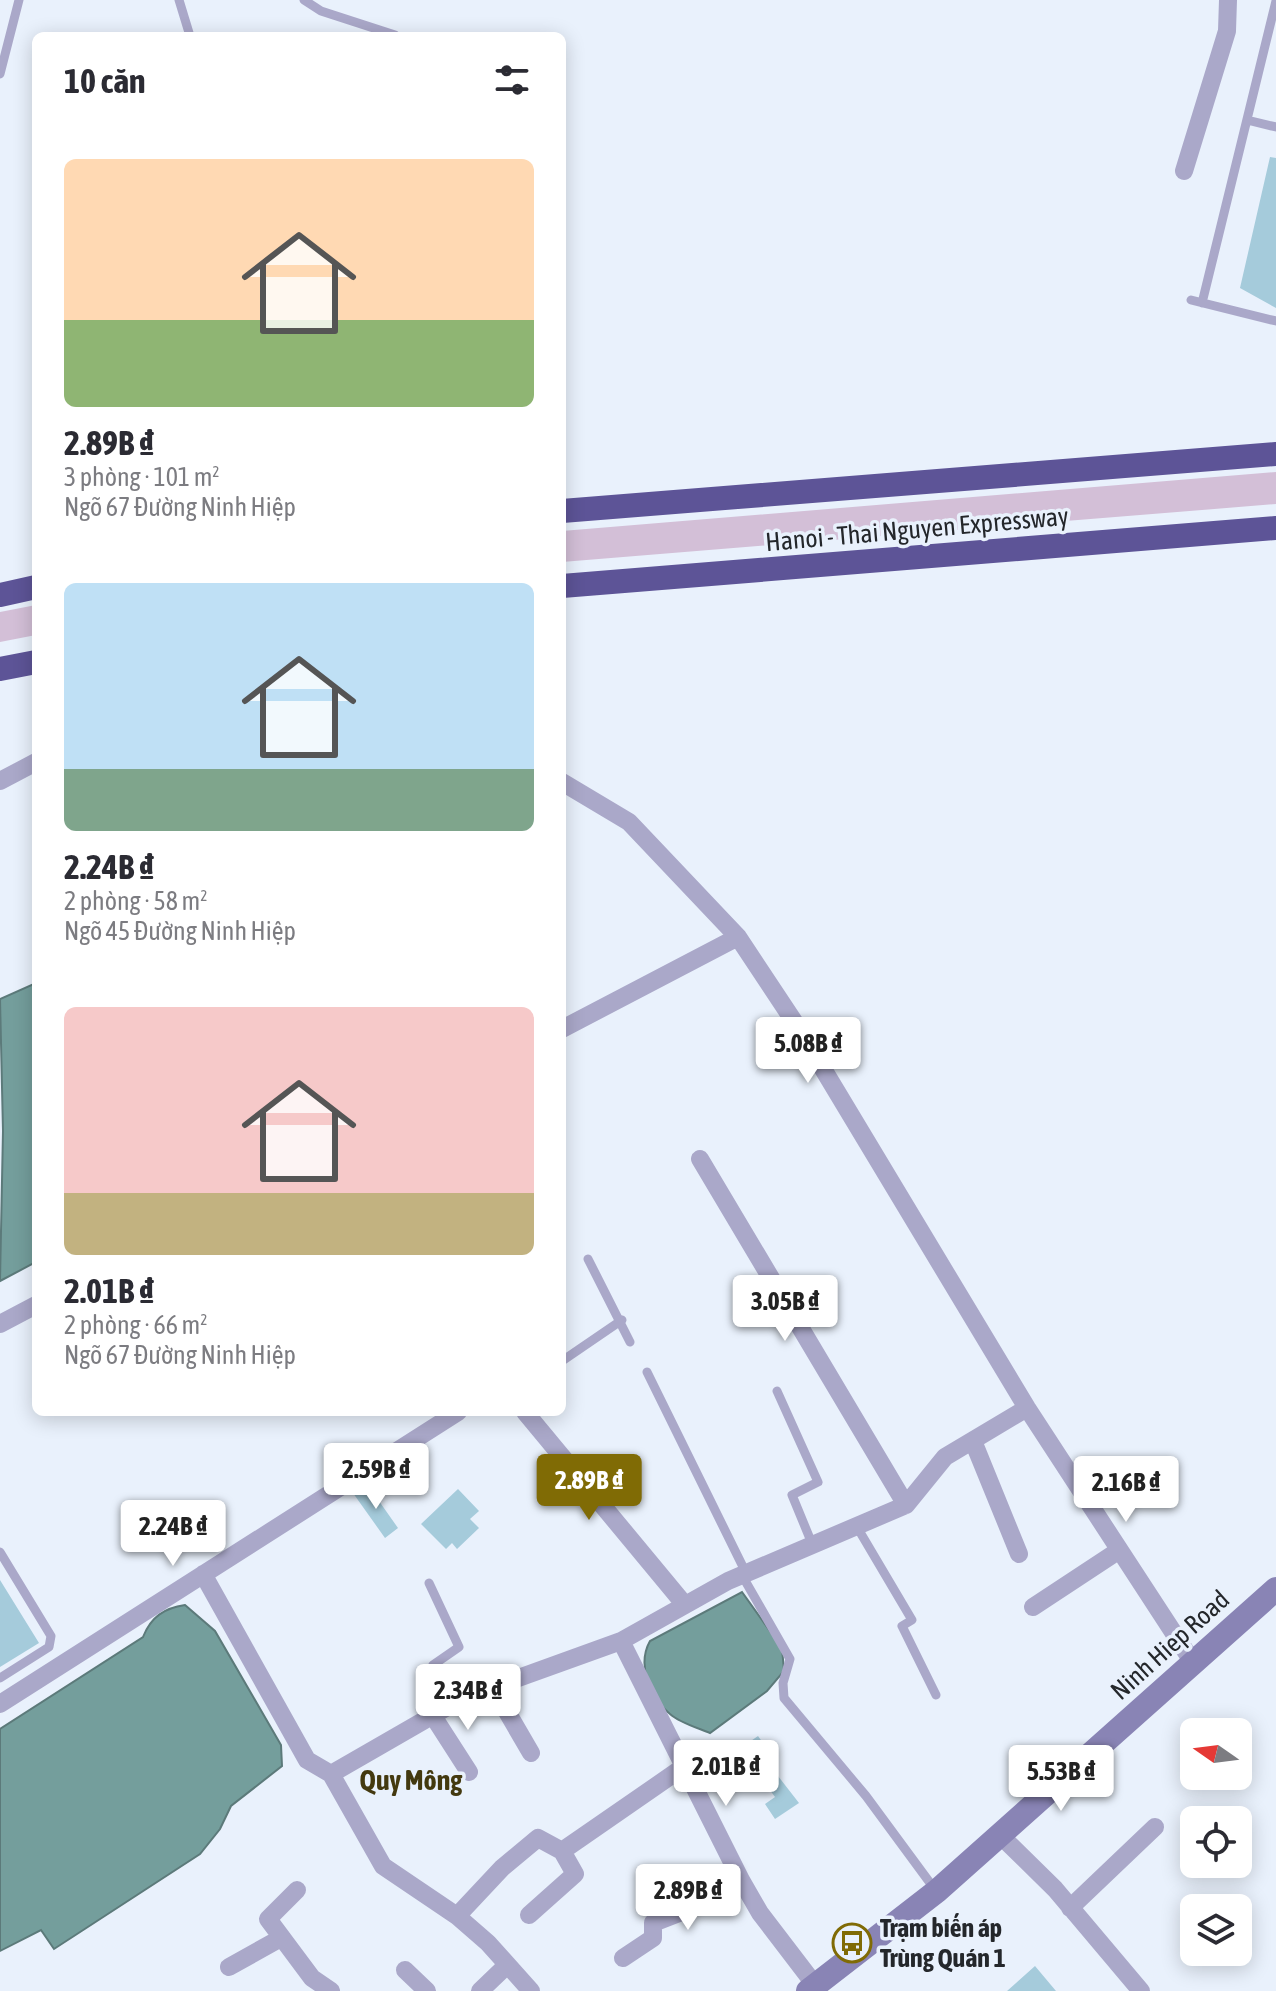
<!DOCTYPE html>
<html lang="vi">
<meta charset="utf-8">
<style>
body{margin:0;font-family:"Asap Condensed",sans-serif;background:#f7f7f7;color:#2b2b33;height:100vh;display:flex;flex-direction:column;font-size:30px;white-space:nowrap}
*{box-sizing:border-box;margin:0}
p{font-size:26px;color:#7c7c81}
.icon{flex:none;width:44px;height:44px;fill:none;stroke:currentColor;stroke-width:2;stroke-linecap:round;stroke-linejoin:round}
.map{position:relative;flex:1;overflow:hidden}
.sheet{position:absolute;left:32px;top:32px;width:534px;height:1384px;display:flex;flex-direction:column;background:#fff;border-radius:12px;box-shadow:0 4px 20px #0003}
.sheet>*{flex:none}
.needle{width:52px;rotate:284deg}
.fabs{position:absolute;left:1180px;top:1718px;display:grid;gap:16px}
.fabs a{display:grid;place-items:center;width:72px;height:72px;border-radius:12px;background:#fff;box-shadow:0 4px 20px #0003;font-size:40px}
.price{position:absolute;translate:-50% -68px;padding:0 18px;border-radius:8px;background:#fff;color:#222;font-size:26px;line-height:52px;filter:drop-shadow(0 2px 4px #0008)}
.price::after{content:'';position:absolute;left:50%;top:48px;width:24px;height:18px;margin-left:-12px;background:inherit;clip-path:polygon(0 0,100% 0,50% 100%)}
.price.active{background:#806b05;color:#fff}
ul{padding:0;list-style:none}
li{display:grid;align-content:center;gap:16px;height:424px;padding:0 32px}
li span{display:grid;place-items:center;height:248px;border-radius:12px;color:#555}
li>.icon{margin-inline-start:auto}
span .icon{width:144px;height:144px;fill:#fffc;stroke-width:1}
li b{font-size:34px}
h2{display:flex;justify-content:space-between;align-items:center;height:96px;padding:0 32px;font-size:34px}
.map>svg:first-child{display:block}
.green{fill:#d3bfd7}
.water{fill:#749e9c;stroke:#5c7a7a;stroke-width:2}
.building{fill:#a5cbdb}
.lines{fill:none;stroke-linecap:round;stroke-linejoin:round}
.service{stroke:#aaa8c9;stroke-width:9}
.minor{stroke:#aaa8c9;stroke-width:18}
.secondary{stroke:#8984b5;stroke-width:24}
.motorway{stroke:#5d5497;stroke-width:24}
.labels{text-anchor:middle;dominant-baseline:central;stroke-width:7;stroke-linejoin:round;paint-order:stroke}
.street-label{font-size:26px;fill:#24272b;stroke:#e9f1fc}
.poi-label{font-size:26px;font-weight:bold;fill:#24272b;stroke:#e9f1fc;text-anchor:start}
.neighbourhood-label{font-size:28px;font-weight:bold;fill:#43390f;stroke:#e9f1fc}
</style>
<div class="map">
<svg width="1276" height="1991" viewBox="0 0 1276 1991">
<rect width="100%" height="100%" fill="#e9f1fc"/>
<path class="green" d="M1276,472V504L562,562V531Z
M36,605V635L0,642V612Z"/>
<path class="water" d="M36,983V1262L0,1281L3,1131L0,999Z
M742,1592L782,1648L784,1671L767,1691L710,1733C698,1728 680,1723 670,1714C649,1698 637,1664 650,1641Z
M185,1605L215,1631L281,1745L282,1766L231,1806L220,1829L200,1854L54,1949L41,1930L0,1951V1729L143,1637C151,1617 164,1608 185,1605Z"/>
<path class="building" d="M1270,157L1276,158V308L1240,288Z
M367,1484L398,1528L385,1538L353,1493Z
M458,1489L479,1511L470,1519L479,1528L457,1549L452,1543L446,1549L421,1524Z
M0,1580L39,1643L0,1667Z
M758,1736L771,1754L764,1758L799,1803L775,1819L765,1804L775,1797L752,1765L744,1771L732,1754Z
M1035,1966L1056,1991H1007Z"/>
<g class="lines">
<path class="service" d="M179,0L190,36
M304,0L321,11L395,35
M0,74L19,0
M1247,120L1276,127
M1191,300L1276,321
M1202,303L1276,1
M588,1259L630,1342
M562,1361L622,1320
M647,1372L747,1575
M777,1391L818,1482L792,1495L813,1546
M857,1527L912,1620L902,1626L936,1695
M0,1552L51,1636L49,1647L0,1678
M743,1577L790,1659L783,1683L784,1698L866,1796L936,1891
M429,1583L459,1647L433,1665L453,1705"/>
<path class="minor" d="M1184,171L1227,31L1228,0
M0,781L36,762
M562,782L629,822L738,937L799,1029L1027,1408L1192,1661
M562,1029L738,937
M700,1159L906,1505
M0,1324L36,1305
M525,1412L685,1605
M973,1441L1019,1554
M203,1574L307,1760L331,1774L383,1866L457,1916L488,1943L531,1991
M1033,1607L1118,1551
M621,1641L741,1880L760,1913L815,1985
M492,1686L531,1753
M0,1704L458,1412
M433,1716L469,1772
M331,1774L463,1698L621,1641L728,1581L906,1505L945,1457L1027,1408
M1001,1836L1055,1889L1141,1991
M297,1890L268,1919L312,1978L331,1991
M1070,1908L1155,1827
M529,1915L575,1874L562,1851
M457,1916L502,1868L538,1838L562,1851L682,1768
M623,1958L653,1938V1923L689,1909L741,1880
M229,1967L281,1938
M405,1970L427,1991
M480,1991L506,1966"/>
<path class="secondary" d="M808,1991L937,1891L1276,1589"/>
<path class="motorway" d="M562,511L1276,454
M562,586L1276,528
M0,595L36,587
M0,669L36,662"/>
</g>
<defs>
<g id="bus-ring" transform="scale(2)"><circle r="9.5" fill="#e9f1fc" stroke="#806b05" stroke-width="1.5"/><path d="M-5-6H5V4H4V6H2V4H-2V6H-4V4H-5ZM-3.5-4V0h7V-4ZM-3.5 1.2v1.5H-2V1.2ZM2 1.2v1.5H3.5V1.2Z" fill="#806b05"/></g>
</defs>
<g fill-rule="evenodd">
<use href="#bus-ring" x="852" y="1943"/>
</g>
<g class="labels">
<g class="street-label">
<text transform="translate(917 529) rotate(-5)">Hanoi - Thai Nguyen Expressway</text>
<text transform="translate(1170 1645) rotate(-42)">Ninh Hiep Road</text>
</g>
<g class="poi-label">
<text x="880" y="1928">Trạm biến áp<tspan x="880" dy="30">Trùng Quán 1</tspan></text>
</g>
<g class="neighbourhood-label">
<text x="411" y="1780">Quy Mông</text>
</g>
</g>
</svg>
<div class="fabs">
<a><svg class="needle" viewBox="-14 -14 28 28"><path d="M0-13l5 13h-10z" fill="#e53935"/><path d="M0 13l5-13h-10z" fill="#7c7c81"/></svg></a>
<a><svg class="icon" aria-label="locate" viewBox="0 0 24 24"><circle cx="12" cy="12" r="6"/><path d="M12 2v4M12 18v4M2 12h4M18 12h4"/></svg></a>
<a><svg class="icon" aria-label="layers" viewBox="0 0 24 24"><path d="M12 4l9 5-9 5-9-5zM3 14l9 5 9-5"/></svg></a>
</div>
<b class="price" style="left:808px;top:1085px">5.08B ₫</b>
<b class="price" style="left:785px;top:1343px">3.05B ₫</b>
<b class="price" style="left:376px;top:1511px">2.59B ₫</b>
<b class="price active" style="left:589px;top:1522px">2.89B ₫</b>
<b class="price" style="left:1126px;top:1524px">2.16B ₫</b>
<b class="price" style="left:173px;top:1568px">2.24B ₫</b>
<b class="price" style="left:468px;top:1732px">2.34B ₫</b>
<b class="price" style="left:726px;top:1808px">2.01B ₫</b>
<b class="price" style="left:1061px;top:1813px">5.53B ₫</b>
<b class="price" style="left:688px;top:1932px">2.89B ₫</b>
<section class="sheet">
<h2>10 căn<svg class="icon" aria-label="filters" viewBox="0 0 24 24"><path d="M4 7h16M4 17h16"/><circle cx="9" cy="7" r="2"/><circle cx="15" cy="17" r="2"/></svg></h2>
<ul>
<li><span style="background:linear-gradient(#ffd9b3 65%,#8fb573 0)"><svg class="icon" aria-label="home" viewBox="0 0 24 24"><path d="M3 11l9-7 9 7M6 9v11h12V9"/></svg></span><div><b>2.89B ₫</b><p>3 phòng · 101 m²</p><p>Ngõ 67 Đường Ninh Hiệp</p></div></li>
<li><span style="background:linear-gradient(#bfe0f5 75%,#7fa58c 0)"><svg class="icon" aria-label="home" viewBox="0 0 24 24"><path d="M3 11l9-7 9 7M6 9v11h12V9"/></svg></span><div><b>2.24B ₫</b><p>2 phòng · 58 m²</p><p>Ngõ 45 Đường Ninh Hiệp</p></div></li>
<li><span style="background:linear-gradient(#f6c9c9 75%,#c2b280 0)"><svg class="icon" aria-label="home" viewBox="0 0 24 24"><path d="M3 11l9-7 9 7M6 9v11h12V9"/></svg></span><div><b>2.01B ₫</b><p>2 phòng · 66 m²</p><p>Ngõ 67 Đường Ninh Hiệp</p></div></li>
</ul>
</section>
</div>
